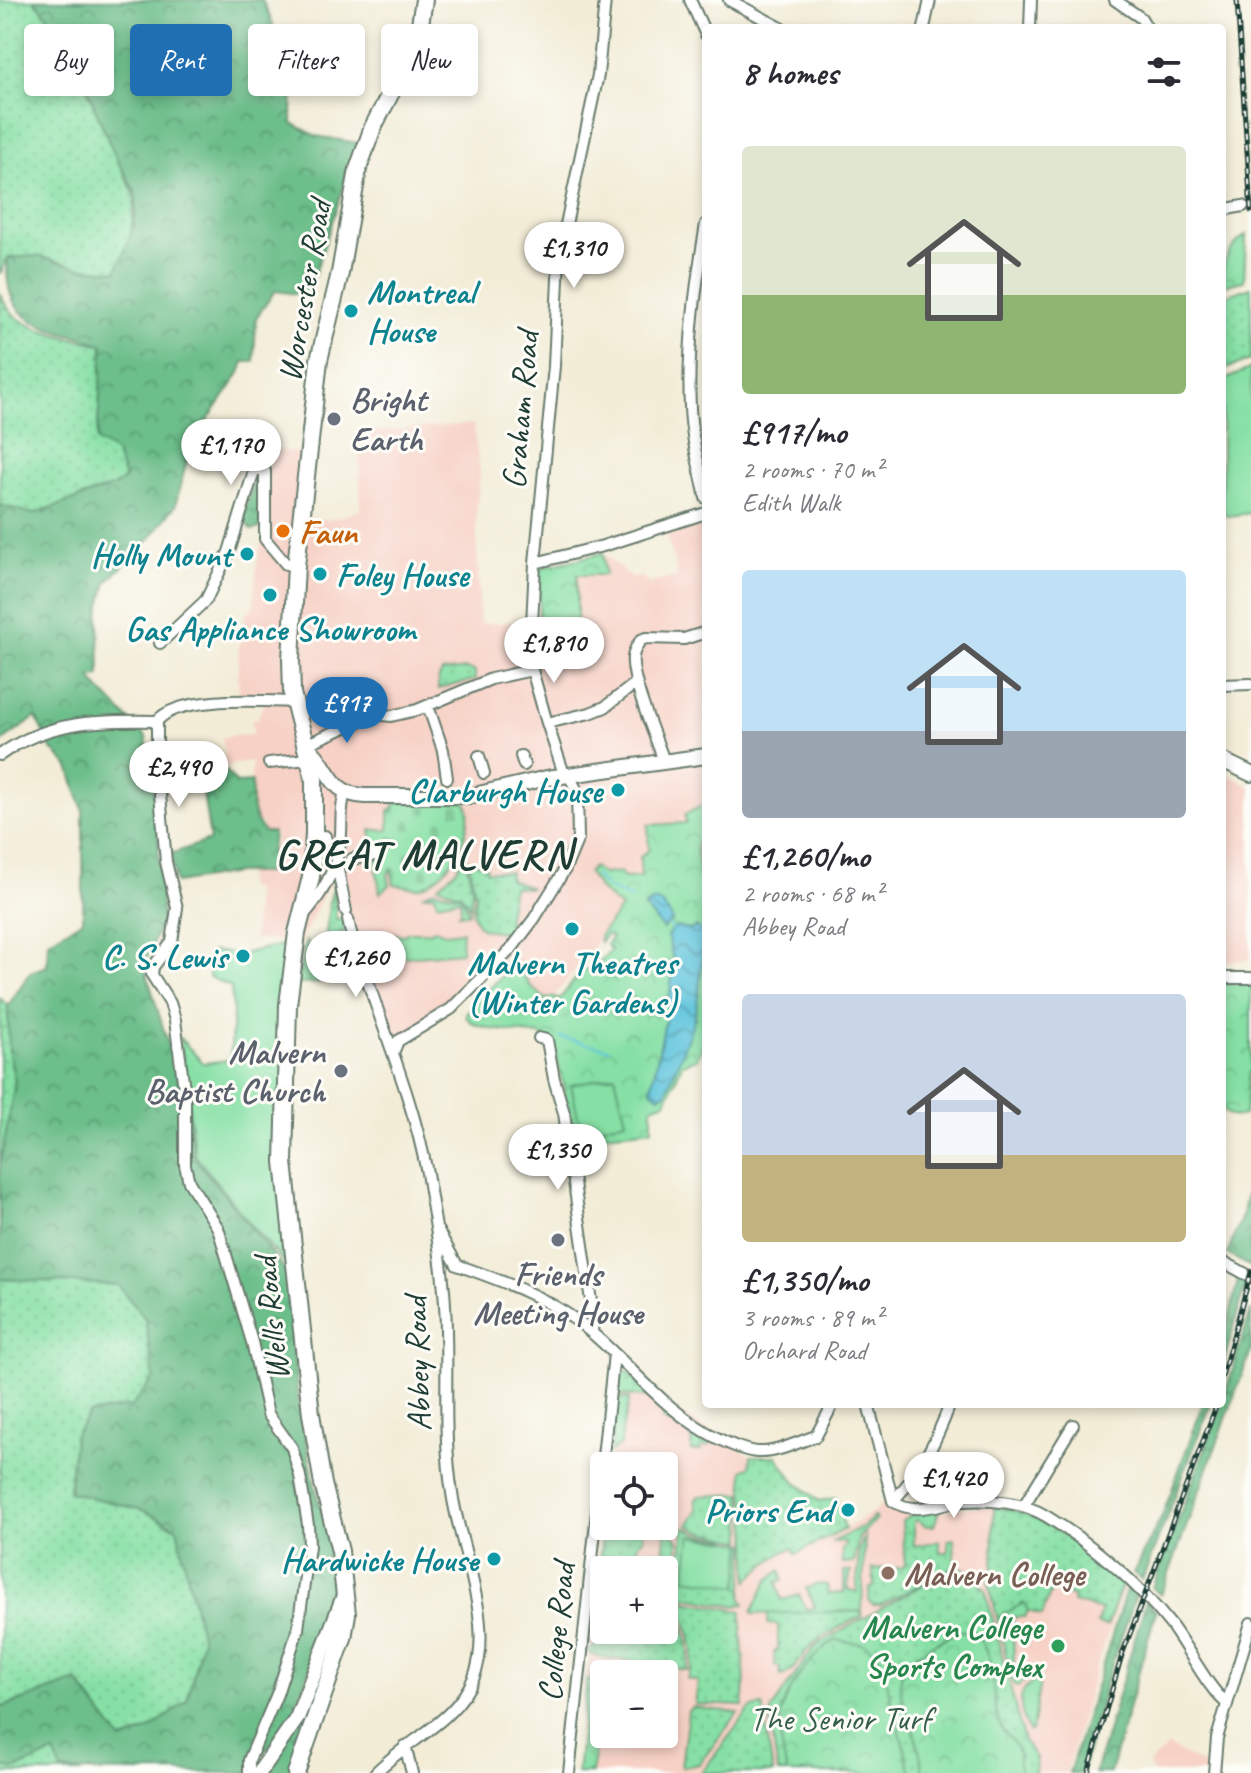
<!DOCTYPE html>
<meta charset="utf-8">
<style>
body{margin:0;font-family:Caveat,sans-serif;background:#f2f2f3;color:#2b2b33;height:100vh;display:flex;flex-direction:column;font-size:30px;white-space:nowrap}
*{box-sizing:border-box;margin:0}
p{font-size:26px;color:#7c7c81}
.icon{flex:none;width:44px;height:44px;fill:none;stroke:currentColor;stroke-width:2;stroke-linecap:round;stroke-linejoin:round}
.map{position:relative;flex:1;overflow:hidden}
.side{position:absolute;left:702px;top:24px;width:524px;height:1384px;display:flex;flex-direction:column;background:#fff;border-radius:8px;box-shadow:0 4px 12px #0003}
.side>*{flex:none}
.top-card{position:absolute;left:24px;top:24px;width:558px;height:72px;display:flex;gap:16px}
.controls{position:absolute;left:590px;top:1452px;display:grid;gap:16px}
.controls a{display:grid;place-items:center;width:88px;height:88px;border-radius:8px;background:#fff;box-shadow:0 4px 12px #0003;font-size:40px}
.price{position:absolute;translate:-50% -68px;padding:0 18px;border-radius:28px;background:#fff;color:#222;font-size:26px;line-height:52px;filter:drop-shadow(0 2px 4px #0008)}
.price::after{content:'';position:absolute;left:50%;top:48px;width:24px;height:18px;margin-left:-12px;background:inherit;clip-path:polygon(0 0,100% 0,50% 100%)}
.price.on{background:#1f6fb2;color:#fff}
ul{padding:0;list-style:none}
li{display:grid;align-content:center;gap:16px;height:424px;padding:0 40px}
li span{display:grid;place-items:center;height:248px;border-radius:8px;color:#555}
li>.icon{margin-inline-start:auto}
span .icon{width:144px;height:144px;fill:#fffc;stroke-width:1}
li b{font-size:34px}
h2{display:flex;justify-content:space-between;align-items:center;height:96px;padding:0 40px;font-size:34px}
.chip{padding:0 28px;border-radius:8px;background:#fff;box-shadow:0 4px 12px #0003;font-size:28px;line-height:72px}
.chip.on{background:#1f6fb2;color:#fff}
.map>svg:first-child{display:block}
.built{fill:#f7d1c6;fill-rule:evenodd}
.grass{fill:url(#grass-dots);stroke:#528e6c;stroke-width:2}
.forest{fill:url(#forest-crowns);stroke:#467e5f;stroke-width:2}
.cemetery{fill:url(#cemetery-stones);stroke:#528e6c;stroke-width:2}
.park{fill:url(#park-crowns);stroke:#528e6c;stroke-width:2}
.garden{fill:#86e0a5;stroke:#528e6c;stroke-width:2}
.water{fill:url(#water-waves);stroke:#3f8188;stroke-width:2}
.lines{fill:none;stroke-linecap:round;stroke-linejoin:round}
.stream{stroke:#5fc5dd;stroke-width:2}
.minor-casing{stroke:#697b6d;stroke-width:14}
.major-casing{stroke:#697b6d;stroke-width:18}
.highway-casing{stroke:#697b6d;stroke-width:20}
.minor{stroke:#fff;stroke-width:10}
.major{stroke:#fff;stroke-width:14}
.highway{stroke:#fff;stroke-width:16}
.rail-casing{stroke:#1f3d34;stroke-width:5}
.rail{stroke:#fdfcf7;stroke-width:2;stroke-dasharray:6;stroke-linecap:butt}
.culture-dot{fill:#0f9aa8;stroke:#fdfcf7;stroke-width:3}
.worship-dot{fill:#6b7280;stroke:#fdfcf7;stroke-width:3}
.food-dot{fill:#e8710a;stroke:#fdfcf7;stroke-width:3}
.education-dot{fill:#8d6e63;stroke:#fdfcf7;stroke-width:3}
.leisure-dot{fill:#2e9e5b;stroke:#fdfcf7;stroke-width:3}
.labels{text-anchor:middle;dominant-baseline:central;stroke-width:6;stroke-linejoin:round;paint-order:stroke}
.street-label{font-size:34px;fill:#1f3d34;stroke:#fdfcf7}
.culture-label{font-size:34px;font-weight:bold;fill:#0d838f;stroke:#fdfcf7;text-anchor:end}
.worship-label{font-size:34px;font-weight:bold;fill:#5b616d;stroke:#fdfcf7;text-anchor:start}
.food-label{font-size:34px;font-weight:bold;fill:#c56008;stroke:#fdfcf7;text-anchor:start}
.education-label{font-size:34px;font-weight:bold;fill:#785e54;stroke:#fdfcf7;text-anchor:start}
.leisure-label{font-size:34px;font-weight:bold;fill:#27864d;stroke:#fdfcf7;text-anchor:end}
.park-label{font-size:34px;fill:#345e4b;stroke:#fdfcf7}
.district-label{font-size:42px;font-weight:bold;letter-spacing:2px;fill:#1f3d34;stroke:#fdfcf7}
</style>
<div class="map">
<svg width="1251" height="1773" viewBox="0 0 1251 1773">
<defs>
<pattern id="grass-dots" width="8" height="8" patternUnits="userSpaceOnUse" patternTransform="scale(2)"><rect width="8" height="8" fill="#86e0a5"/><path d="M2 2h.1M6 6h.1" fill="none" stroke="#73c18f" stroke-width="1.8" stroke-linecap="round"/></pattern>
<pattern id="forest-crowns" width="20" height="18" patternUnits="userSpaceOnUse" patternTransform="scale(2)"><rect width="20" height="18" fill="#6cbe8a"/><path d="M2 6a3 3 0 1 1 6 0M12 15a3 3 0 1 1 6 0" fill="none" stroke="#589c72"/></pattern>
<pattern id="cemetery-stones" width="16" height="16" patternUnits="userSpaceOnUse" patternTransform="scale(2)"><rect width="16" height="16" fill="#86e0a5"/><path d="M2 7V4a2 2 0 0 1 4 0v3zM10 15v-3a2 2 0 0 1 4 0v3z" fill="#73c18f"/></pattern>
<pattern id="park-crowns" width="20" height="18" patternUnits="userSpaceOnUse" patternTransform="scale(2)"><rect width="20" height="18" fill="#86e0a5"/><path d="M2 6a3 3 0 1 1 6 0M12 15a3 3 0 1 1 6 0" fill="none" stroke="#73c18f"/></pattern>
<pattern id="water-waves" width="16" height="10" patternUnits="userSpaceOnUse" patternTransform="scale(2)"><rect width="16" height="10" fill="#5fc5dd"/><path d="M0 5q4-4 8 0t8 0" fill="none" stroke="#4ea1b4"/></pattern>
</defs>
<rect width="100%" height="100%" fill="#fdfcf7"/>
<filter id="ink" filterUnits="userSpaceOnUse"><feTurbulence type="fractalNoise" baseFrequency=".0125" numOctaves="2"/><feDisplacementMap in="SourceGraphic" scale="16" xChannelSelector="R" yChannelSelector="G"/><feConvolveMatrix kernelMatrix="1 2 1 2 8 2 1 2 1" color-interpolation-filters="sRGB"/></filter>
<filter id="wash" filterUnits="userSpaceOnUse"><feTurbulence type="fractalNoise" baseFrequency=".006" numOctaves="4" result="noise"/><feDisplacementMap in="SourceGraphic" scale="32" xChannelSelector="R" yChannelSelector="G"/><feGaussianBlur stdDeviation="1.8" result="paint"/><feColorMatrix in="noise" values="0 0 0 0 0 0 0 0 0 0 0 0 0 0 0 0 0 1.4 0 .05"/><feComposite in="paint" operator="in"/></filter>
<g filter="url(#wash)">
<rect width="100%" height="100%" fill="#f3edd8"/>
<path class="built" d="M473,424L480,472L476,515L480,624L537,620L540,569L603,553L632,578L643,577L648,584L678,576L666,533L697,523L706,525V875L697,876L648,827V846H652L642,878L633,880L621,877L624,907L549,1003L496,961L455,1002L417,1028L394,1037L387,1036L360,966L339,872L333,874L300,943L254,939L255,891L246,886L247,872L267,873L270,847H274L276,834L262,833V823L255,824L249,802L252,761L226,766L222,737L254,733L251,719H258L265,700L247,698L239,691L238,669L239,643L246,613L253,608L257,561L263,540L266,486L272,449L304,454L296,515L329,520L361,510L359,433Z
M1222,771L1251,787V958L1249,960L1223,961Z
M625,1371L653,1397L751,1456H776L792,1478L819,1501L836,1498L845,1529L877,1509L881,1503L890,1511L912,1515L983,1506L1006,1508L1037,1517L1069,1539L1125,1584L1094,1674L1066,1773H577L604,1519V1526H664V1466H610L620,1374ZM604,1570H664V1630H604ZM604,1674H664V1734H604Z
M1168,1746L1209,1768L1208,1773H1153L1149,1764Z"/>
<path class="grass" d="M0,0H34L47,14L78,66L113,151L135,196L130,244L116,271L81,268L37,256L8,258L0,274Z
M1251,287V360L1222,370V297Z
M0,292C11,333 68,336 103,345L97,441L115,452L125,478L114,486L33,514L0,505Z
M466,669L475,671V680L438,689V680L442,672Z
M465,856L472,887L471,908L462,895L438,886L455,871Z
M469,860L486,866L487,871L510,872L509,879L531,888L513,887L507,923H521L536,900L540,899L515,934L483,929L477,924L473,915L475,896Z
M335,882L336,919H344V933L340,934L338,961L332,963L324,955L329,903Z
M434,890L461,896L470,913L458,914L461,911L460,899L437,903L435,894L422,895Z
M306,941L311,950L320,956L318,983L296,984Z
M0,998L8,1006L9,1052L15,1082L0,1166Z
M0,1279L118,1285L145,1318L154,1378L132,1406L89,1414L74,1436L69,1492L143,1510L177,1528L202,1640L187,1701L149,1730L122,1741L77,1681L0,1708Z
M625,1371L628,1372L653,1397L617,1395L620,1374Z
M751,1456H776L792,1478L819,1501L836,1498L845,1529L796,1554L792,1548C774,1556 762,1567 748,1581V1540L743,1478V1470L750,1466Z
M742,1494L743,1541L699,1531L688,1525L698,1509L695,1501L698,1496Z
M994,1507C1046,1512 1084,1551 1123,1582L1107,1626L1097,1624L1101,1610L1073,1602L1074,1597L1068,1595V1587L1054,1582L1042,1616L1028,1611L1024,1604L997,1618L987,1574L993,1572Z
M939,1511L934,1526H926L917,1520L914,1522V1546L939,1541L940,1552H948V1540L954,1539L955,1566L881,1605H873L869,1600V1589L874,1586L873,1569L901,1568L905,1565L902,1521L912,1515Z
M604,1519V1526H644L643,1540L638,1543L635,1570H616L617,1559L600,1556Z
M685,1527L698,1534L730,1540L691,1536L738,1586L743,1543L746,1544L742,1599L745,1604L734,1606L679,1596L683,1528Z
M669,1528L678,1540L674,1586H664V1570H661L666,1530Z
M963,1568L980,1578L981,1586L985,1588L1024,1741L1036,1759L1035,1773H778L770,1718L772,1709L812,1650L820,1643L951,1569Z
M664,1596L673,1599C682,1622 693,1645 687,1670L590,1655V1650L605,1639L625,1641L626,1637L635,1636L637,1630H664Z
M679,1600L742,1611C740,1644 748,1674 743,1706L695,1704L698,1681L687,1679C700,1654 687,1626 679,1600Z
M862,1611V1616C845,1625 826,1633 812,1645C801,1655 795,1673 781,1676L779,1666H775L774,1652L778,1650V1625L768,1624V1613Z
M587,1680L599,1683L604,1694V1727L597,1738L591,1773H577Z
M763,1706L773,1773H701L751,1708Z
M692,1707L738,1713L699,1764L681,1767L688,1711Z
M54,1752L80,1773H0V1767L16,1769Z"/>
<path class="forest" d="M34,0H262L273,24L274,48L293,68L292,123L316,136L358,143L307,298L298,294L275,291L256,318L254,362H244L240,373L191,445L175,506L147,542L107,582L99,613L100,676L91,677L99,689L146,737L157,814L162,920L144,965L186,1103L194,1157L287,1272L298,1400L316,1490L339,1576L325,1626L293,1713L249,1773L62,1771L54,1753L16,1769L0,1767V1708L77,1681L122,1741L149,1730L187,1701L202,1640L177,1528L143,1510L69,1492L74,1436L89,1414L132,1406L154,1378L145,1318L118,1285L0,1279V1166L15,1082L9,1052L8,1006L30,972L47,966L48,941L83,920V810L69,767L49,746L36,717L0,743V505L34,514L114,486L125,478L115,452L97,441L103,345C59,325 0,334 8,258L38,256L81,268L116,271C125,252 140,216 135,195C131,180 119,165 113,151C90,99 75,43 34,0Z
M256,474H264L260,528L252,530L242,519Z
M218,761L236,783L252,782C251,800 251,818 264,832H273L269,873H236L176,883L171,854L210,840L200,773Z
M1251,1173V1267L1227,1254L1243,1213Z
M1239,1275L1247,1280L1222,1368V1349Z
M1251,1310V1351L1161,1595L1152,1588L1222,1404Z
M1203,1404H1211L1142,1580L1133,1573L1163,1514Z
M1127,1587L1136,1595L1107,1679L1081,1773H1069Z
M1146,1601L1156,1611L1110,1773H1095Z
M332,1648L292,1773H267Z"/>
<path class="cemetery" d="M396,802H466C477,829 448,880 420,887C411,889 402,885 394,884L391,869L388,874L390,885L380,893L371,830H389V811L392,810Z"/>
<path class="park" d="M1246,235L1244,281L1222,286C1222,263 1227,249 1246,235Z
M603,553L605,575H577V632L538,646L540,568Z
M706,804V834L696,845L700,878L706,880V1038L697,1059L682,1064L666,1102L652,1107V1129L576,1137L554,1047L540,1035L491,1029L474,1024L467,1018L466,1013L514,963H518L528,971L524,977L529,982L528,984L546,999L553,997L559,1000L583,969L593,971L611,949L606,945L612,937L607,934L600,942L599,936L621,908L601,891L588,873L593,867L603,874L620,872L624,878L641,877L640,857L649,850L648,825L686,823L685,814Z
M1222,984H1251V1069C1244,1083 1251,1094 1244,1115C1234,1118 1230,1117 1222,1110Z
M960,1631H973C999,1657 988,1695 1001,1728C1004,1734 1010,1737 1013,1742C1020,1751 1019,1762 1019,1773H923C916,1697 858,1675 960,1631Z
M835,1640L865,1644L880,1658L911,1773H787C784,1757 779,1739 780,1722C782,1694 811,1654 835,1640Z"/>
<path class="garden" d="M1251,368V513L1228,516L1224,514L1222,502V381Z
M435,929L445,933L462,931L461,952L406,957L398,956L401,945L396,943L395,934L406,935V932H427Z
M290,943L291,1269L254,1229L195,1155L180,1038L203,1063L230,1060L233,1012L231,987L209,977L212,951L241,954Z
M615,1075L626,1121L581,1131L571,1085Z
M617,1398L629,1399C628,1416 620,1427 621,1444L611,1452Z
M664,1406L713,1441L708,1447L701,1446V1451H691L692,1434L663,1420Z
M874,1517L876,1519L859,1537L854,1562L842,1563V1547H845V1542H832L864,1526Z
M865,1534L862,1611L753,1614L752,1612L768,1580L781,1570L783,1580L777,1582L782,1600L799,1595L807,1610L815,1607L806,1588L819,1584L827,1585L828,1594L844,1593V1571H851L847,1589L857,1592L859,1550Z
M691,1536L743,1543L738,1586L685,1578Z
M1024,1603L1028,1611L1025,1617H1013L1014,1668L1031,1667V1674L1018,1686L1014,1685L1012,1680L997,1618Z
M1035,1681L1039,1683V1688L1032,1731L1029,1732C1021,1714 1013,1691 1035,1681Z"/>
<path class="water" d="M655,901L662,904L673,920L663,929L644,906Z
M676,927L689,930L697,927L704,933C702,960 701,989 695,1015C688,1042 675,1068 666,1093L659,1096L651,1089L668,1007L674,962L667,935Z"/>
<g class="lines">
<path class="stream" d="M595,875L607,888L632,899
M669,925L673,930
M560,1037L610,1049"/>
</g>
</g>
<g filter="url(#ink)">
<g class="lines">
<g class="minor-casing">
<path id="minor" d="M690,0L706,35
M729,0L781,28
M1115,0L1141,18L1147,28
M924,28L930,0
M1030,28L1031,0
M1222,210L1243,206
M706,224C696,284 687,346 690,407C691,438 700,469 706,498
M535,563L603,546L706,513
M160,643L206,600L229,552L254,471L262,469L265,471V539L286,564L296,566
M531,645L572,627
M1222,685L1251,684
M428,706L443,750L447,778
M157,721V760L166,862L177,908L172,942L153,967L152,975L170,1003L175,1020L185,1096V1165L189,1182L218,1228L252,1342L268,1414L292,1448L300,1476L308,1525L309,1546L298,1629L277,1694L249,1760V1773
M547,723L590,713L605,707L636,683
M305,745L375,714L391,716L417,710L491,679L532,670
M0,755C48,720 100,720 157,721C178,695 261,701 293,702
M479,756L484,773
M521,756L524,765
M664,761C656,738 630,678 633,657C634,650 637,645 641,640L646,638L684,639L706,632
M269,763L308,759
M325,836L326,840
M352,859L376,855
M336,860L346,911
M303,916C320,897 337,869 340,843C343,826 339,810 345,793
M348,919C352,943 362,965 370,988C391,1049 415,1109 427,1173C434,1217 443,1262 445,1305C449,1368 442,1432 452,1493C460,1549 495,1623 474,1677C456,1722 407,1740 375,1773
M1222,978H1251
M539,1038L547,1040L554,1079L564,1113L593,1315L592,1333
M393,1053L398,1041L451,1009L512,948L534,919L565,869L578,838L577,791L571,779L563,771L547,723L532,670L531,645L535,563L554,366L559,257L598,75L605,0
M438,1231L457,1265C503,1281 555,1300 592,1333C634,1369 667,1413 717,1438C729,1444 744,1451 757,1452C777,1453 798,1442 816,1436L833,1404
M1222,1261L1251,1277
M868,1404L893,1501C915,1516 939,1503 963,1501C990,1499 1023,1502 1046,1516C1092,1544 1137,1582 1170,1624C1186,1644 1209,1691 1227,1703
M893,1501C921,1471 936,1442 950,1404
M1023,1507L1073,1425
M405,1746L412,1773
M569,1773L614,1354
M1214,1773L1217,1738L1251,1623"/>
</g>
<g class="major-casing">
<path id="major" d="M305,745C330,763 327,795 365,796H470L547,778L706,756
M1222,760L1251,774
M259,1773L297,1718L345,1593"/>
</g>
<g class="highway-casing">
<path id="highway" d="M296,1773L343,1638L347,1614L340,1551L323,1484L311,1414L284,1162L288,1005L297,933L311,877L314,834V779L292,693L291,660L296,566L319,360L340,273L358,169L373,127L411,54L419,30L424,0"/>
</g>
<use href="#minor" class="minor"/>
<use href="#major" class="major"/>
<use href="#highway" class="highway"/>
<g class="rail-casing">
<path id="rail" d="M1237,0L1251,211
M1222,1376L1251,1272
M1088,1773L1122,1655L1217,1404"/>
</g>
<use href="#rail" class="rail"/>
</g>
</g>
<g class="culture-dot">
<circle cx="351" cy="311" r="8"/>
<circle cx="247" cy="554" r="8"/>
<circle cx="320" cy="574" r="8"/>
<circle cx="270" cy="595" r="8"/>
<circle cx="618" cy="790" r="8"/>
<circle cx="572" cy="929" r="8"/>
<circle cx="243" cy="956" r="8"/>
<circle cx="848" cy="1510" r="8"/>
<circle cx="494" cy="1559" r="8"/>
</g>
<g class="worship-dot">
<circle cx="334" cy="419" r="8"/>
<circle cx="341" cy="1071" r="8"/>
<circle cx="558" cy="1240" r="8"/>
</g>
<circle class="food-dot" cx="283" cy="531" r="8"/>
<circle class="education-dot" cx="888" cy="1573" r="8"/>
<circle class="leisure-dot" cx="1058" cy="1646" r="8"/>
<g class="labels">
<g class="street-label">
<text transform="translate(304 291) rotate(-80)">Worcester Road</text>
<text transform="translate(520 410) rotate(-85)">Graham Road</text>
<text transform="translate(271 1319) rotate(-96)">Wells Road</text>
<text transform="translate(417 1364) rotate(-92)">Abbey Road</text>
<text transform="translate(556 1632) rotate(-84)">College Road</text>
</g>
<g class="culture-label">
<text x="367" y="291" text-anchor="start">Montreal<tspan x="367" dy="39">House</tspan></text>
<text x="231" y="554">Holly Mount</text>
<text x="336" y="574" text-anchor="start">Foley House</text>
<text x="270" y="628" text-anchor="middle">Gas Appliance Showroom</text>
<text x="602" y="790">Clarburgh House</text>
<text x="227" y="956">C. S. Lewis</text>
<text x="572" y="962" text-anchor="middle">Malvern Theatres<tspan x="572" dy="39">(Winter Gardens)</tspan></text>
<text x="832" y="1510">Priors End</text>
<text x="478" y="1559">Hardwicke House</text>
</g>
<g class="worship-label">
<text x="350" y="399">Bright<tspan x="350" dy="39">Earth</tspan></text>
<text x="325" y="1051" text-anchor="end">Malvern<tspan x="325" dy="39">Baptist Church</tspan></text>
<text x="558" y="1273" text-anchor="middle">Friends<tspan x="558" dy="39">Meeting House</tspan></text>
</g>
<g class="food-label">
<text x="299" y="531">Faun</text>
</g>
<g class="education-label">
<text x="904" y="1573">Malvern College</text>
</g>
<g class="leisure-label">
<text x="1042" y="1626">Malvern College<tspan x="1042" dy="39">Sports Complex</tspan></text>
</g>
<g class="park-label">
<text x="840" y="1718">The Senior Turf</text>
</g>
<g class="district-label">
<text x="424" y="854">GREAT MALVERN</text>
</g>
</g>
</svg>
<div class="controls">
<a><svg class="icon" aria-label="locate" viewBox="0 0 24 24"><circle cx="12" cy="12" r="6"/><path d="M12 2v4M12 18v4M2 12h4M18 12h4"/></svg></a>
<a>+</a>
<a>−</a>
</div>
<b class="price" style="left:574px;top:290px">£1,310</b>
<b class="price" style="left:231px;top:487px">£1,170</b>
<b class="price" style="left:554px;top:685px">£1,810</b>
<b class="price on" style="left:347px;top:745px">£917</b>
<b class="price" style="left:179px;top:809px">£2,490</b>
<b class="price" style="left:356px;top:999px">£1,260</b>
<b class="price" style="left:558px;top:1192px">£1,350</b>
<b class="price" style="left:954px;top:1520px">£1,420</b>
<div class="top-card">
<a class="chip">Buy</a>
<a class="chip on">Rent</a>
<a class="chip">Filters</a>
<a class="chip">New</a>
</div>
<section class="side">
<h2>8 homes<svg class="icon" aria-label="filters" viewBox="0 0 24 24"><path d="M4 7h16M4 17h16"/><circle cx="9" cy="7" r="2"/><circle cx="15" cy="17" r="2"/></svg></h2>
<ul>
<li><span style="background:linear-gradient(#dfe7d0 60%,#8fb573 0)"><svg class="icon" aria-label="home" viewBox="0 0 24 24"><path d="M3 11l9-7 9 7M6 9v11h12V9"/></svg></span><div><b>£917/mo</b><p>2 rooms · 70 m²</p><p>Edith Walk</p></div></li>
<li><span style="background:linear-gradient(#bfe0f5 65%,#9aa5b1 0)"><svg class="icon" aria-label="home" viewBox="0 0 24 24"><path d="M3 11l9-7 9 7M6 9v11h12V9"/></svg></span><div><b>£1,260/mo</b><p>2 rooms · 68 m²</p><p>Abbey Road</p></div></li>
<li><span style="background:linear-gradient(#c9d6e8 65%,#c2b280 0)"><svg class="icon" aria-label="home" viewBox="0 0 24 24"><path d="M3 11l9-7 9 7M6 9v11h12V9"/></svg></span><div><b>£1,350/mo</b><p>3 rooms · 89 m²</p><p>Orchard Road</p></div></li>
</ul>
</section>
</div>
